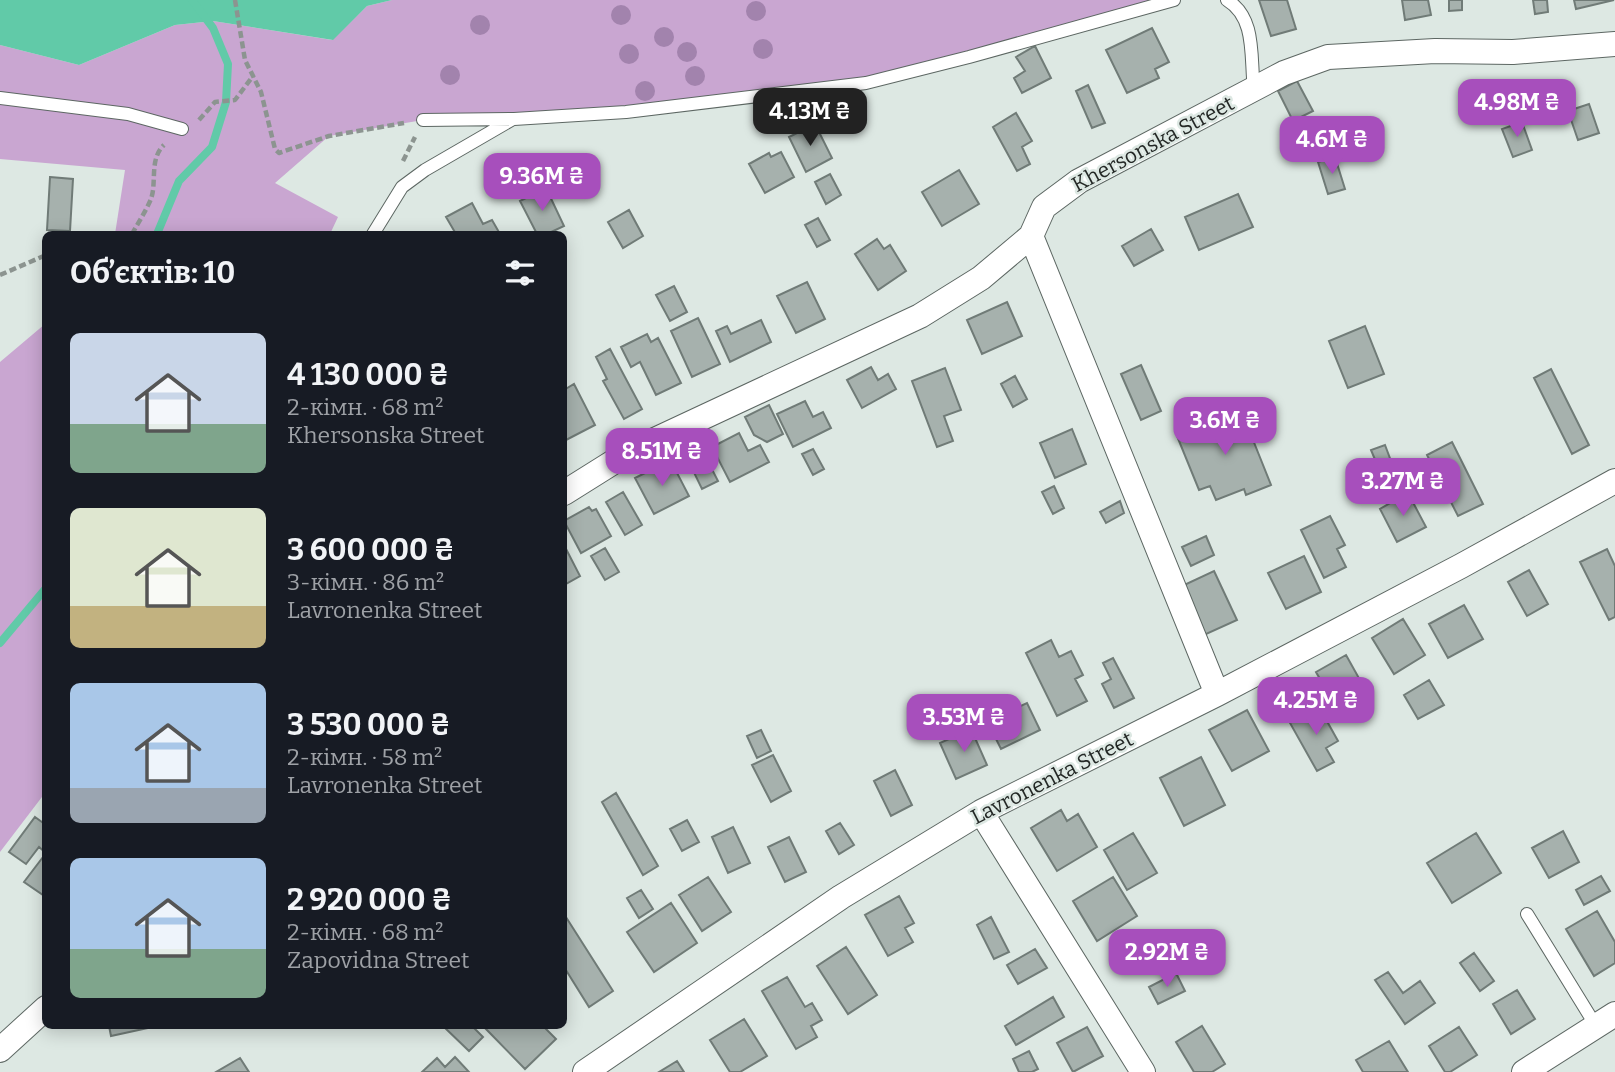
<!DOCTYPE html>
<html lang="uk">
<meta charset="utf-8">
<style>
body{margin:0;font-family:Bitter,serif;background:#20242c;color:#f1f3f6;height:100vh;display:flex;flex-direction:column;font-size:26px;white-space:nowrap}
*{box-sizing:border-box;margin:0}
p{font-size:23px;color:#9ea1a6}
.icon{flex:none;width:38px;height:38px;fill:none;stroke:currentColor;stroke-width:2;stroke-linecap:round;stroke-linejoin:round}
.map{position:relative;flex:1;overflow:hidden}
.drawer{position:absolute;left:42px;top:231px;width:525px;height:798px;display:flex;flex-direction:column;background:#171b24;border-radius:10px;box-shadow:0 4px 18px #0003}
.drawer>*{flex:none}
.price{position:absolute;translate:-50% -60px;padding:0 16px;border-radius:14px;background:#a74fbc;color:#fff;font-size:23px;line-height:46px;filter:drop-shadow(0 2px 4px #0008)}
.price::after{content:'';position:absolute;left:50%;top:42px;width:21px;height:16px;margin-left:-10px;background:inherit;clip-path:polygon(0 0,100% 0,50% 100%)}
.price.current{background:#222;color:#fff}
ul{padding:0;list-style:none}
li{display:flex;align-items:center;gap:21px;height:175px;padding:0 28px}
li span{display:grid;place-items:center;flex:none;width:196px;height:140px;border-radius:10px;color:#555}
li>.icon{margin-inline-start:auto}
span .icon{width:84px;height:84px;fill:#fffc;stroke-width:1}
li b{font-size:30px}
h2{display:flex;justify-content:space-between;align-items:center;height:84px;padding:0 28px;font-size:30px}
.map>svg:first-child{display:block}
.green{fill:#c9a6d1}
.water{fill:#61caa8}
.lines{fill:none;stroke-linecap:round;stroke-linejoin:round}
.stream{stroke:#61caa8;stroke-width:8}
.building{fill:#a6b1ad;stroke:#707b77;stroke-width:2}
.service-casing{stroke:#5d6763;stroke-width:14}
.minor-casing{stroke:#5d6763;stroke-width:26}
.path{stroke:#8c9490;stroke-width:4.5;stroke-dasharray:7 3.5;stroke-linecap:butt}
.service{stroke:#fff;stroke-width:12}
.minor{stroke:#fff;stroke-width:24}
.tree{fill:#a283ad}
.labels{text-anchor:middle;dominant-baseline:central;stroke-width:5;stroke-linejoin:round;paint-order:stroke}
.street-label{font-size:21px;fill:#242826;stroke:#dde8e3}
</style>
<div class="map">
<svg width="1615" height="1072" viewBox="0 0 1615 1072">
<rect width="100%" height="100%" fill="#dde8e3"/>
<path class="green" d="M392,0H1174L969,57L774,95L423,120L329,136L275,183L338,217L330,234H115L125,170L0,159V45L79,65L175,25L213,21L332,40L367,6Z
M45,324V793L0,852V362Z"/>
<path class="water" d="M0,0H392L367,6L333,40L213,21L175,25L79,65L0,45Z"/>
<g class="lines">
<path class="stream" d="M157,234L179,181L212,147L226,102L228,64L213,28L192,0
M0,643L46,588"/>
</g>
<path class="building" d="M1259,0H1287L1296,29L1271,36Z
M1402,0H1428L1431,15L1405,20Z
M1449,0H1462V10L1449,11Z
M1533,0H1547L1548,12L1535,14Z
M1574,0H1614L1576,9Z
M1152,28L1169,62L1155,69L1159,78L1127,93L1106,50Z
M1035,46L1051,78L1022,93L1014,78L1025,71L1016,57Z
M1297,81L1313,111L1293,121L1278,91Z
M1088,85L1105,123L1092,128L1076,91Z
M1589,104L1599,133L1578,140L1568,111Z
M1016,113L1032,141L1022,147L1030,164L1017,171L993,127Z
M1522,122L1532,150L1513,157L1502,129Z
M815,124L832,158L806,172L789,137Z
M781,152L794,177L765,193L749,164L769,153L771,157Z
M1335,157L1345,189L1328,194L1318,162Z
M959,170L979,204L942,226L922,192Z
M830,174L841,195L826,204L815,182Z
M50,177L73,179L70,231L47,230Z
M546,188L564,226L547,234H537L520,201Z
M1238,194L1253,227L1199,250L1185,217Z
M472,203L483,224L492,220L500,234H456L446,217Z
M629,210L643,236L623,248L608,222Z
M818,218L830,240L817,247L805,225Z
M1151,229L1163,250L1134,266L1122,246Z
M877,239L884,249L890,245L906,271L878,290L855,254Z
M807,282L825,319L796,333L777,296Z
M674,286L687,312L670,321L656,295Z
M1007,302L1022,336L982,354L967,320Z
M698,318L720,364L692,377L671,331Z
M761,320L771,342L730,362L716,331L727,326L731,334Z
M1365,326L1384,374L1348,388L1329,341Z
M647,334L651,342L658,338L681,383L656,395L640,362L631,367L621,347Z
M610,349L642,409L624,419L603,381L607,379L596,357Z
M1141,365L1161,411L1141,420L1121,374Z
M871,367L878,380L888,374L896,389L862,408L847,380Z
M945,368L961,410L944,416L953,441L937,447L912,381Z
M1551,369L1589,445L1572,454L1534,378Z
M1015,376L1027,399L1013,407L1001,384Z
M574,384L595,425L564,441V390Z
M805,401L813,417L823,412L831,428L793,447L777,414Z
M769,405L783,434L767,442L754,435L745,417Z
M1241,410L1271,485L1246,495L1244,489L1216,500L1210,486L1199,490L1177,436Z
M1072,429L1086,464L1055,478L1040,443Z
M739,433L748,451L760,445L769,462L730,482L712,447Z
M1452,442L1483,504L1458,516L1427,455Z
M699,444L718,481L702,489L684,452Z
M1385,445L1394,469L1381,474L1371,450Z
M813,449L824,469L813,475L802,454Z
M661,465L665,474L675,469L689,496L654,514L635,478Z
M1054,486L1064,508L1053,514L1042,492Z
M623,492L642,525L625,535L606,502Z
M1408,493L1426,527L1397,542L1380,509Z
M1120,501L1124,513L1106,523L1100,512Z
M589,507L592,511L596,509L611,536L581,553L564,521Z
M1330,516L1345,545L1337,549L1346,567L1324,578L1301,530Z
M1206,536L1214,555L1191,566L1182,547Z
M564,545L580,576L564,585Z
M605,548L619,572L605,580L591,556Z
M1607,549L1615,566V617L1609,620L1580,562Z
M1304,556L1321,592L1286,609L1268,573Z
M1529,570L1548,604L1527,616L1508,582Z
M1214,571L1237,620L1204,635L1182,586Z
M1464,605L1483,639L1448,658L1429,624Z
M1403,619L1425,655L1394,674L1372,638Z
M1051,640L1059,657L1071,651L1083,675L1075,679L1087,701L1057,716L1026,653Z
M1346,655L1365,689L1335,705L1316,672Z
M1113,658L1134,698L1114,708L1102,684L1111,679L1103,663Z
M1429,680L1444,705L1418,719L1404,695Z
M1008,702L1012,710L1027,703L1040,730L1001,749L984,715Z
M1319,707L1338,741L1326,748L1334,762L1317,771L1290,723Z
M1247,710L1269,751L1232,771L1209,730Z
M971,729L987,765L956,779L940,743Z
M761,730L771,751L757,758L747,736Z
M773,755L791,791L771,802L752,765Z
M1201,757L1225,805L1184,826L1160,778Z
M895,770L912,805L891,816L874,781Z
M616,793L658,866L643,875L602,802Z
M1061,810L1067,821L1078,814L1097,847L1057,871L1031,828Z
M35,817L46,825V853L39,847L26,864L9,852Z
M687,820L699,842L682,851L670,829Z
M840,823L854,845L839,854L826,831Z
M733,827L750,863L728,873L712,837Z
M1563,831L1579,862L1549,878L1532,848Z
M1133,833L1157,873L1127,890L1104,850Z
M1476,833L1501,873L1452,903L1427,863Z
M789,837L806,872L785,882L768,847Z
M43,857L46,859V897L24,882Z
M1601,876L1610,891L1584,905L1576,890Z
M708,877L731,912L702,931L679,895Z
M1113,877L1137,916L1097,941L1073,901Z
M641,890L653,909L639,918L627,898Z
M899,896L914,923L905,928L913,942L888,956L865,915Z
M671,903L697,943L654,972L627,932Z
M1597,911L1615,942V963L1594,976L1566,929Z
M564,914L613,991L589,1007L564,967Z
M991,917L1009,952L994,959L977,925Z
M846,947L877,995L848,1014L817,966Z
M1035,949L1047,968L1018,984L1007,965Z
M1474,953L1494,981L1480,991L1460,963Z
M1388,972L1403,993L1420,981L1435,1003L1405,1024L1375,980Z
M1176,973L1185,991L1158,1004L1149,987Z
M787,977L805,1007L812,1003L822,1020L811,1026L817,1037L796,1049L762,991Z
M1517,990L1535,1019L1511,1034L1493,1004Z
M1053,997L1064,1017L1016,1045L1005,1026Z
M744,1019L767,1056L740,1072H730L710,1040Z
M109,1026H157L111,1036Z
M443,1026H472L483,1037L469,1051Z
M490,1026H543L556,1039L525,1069L486,1029Z
M1202,1026L1225,1064L1212,1072H1194L1176,1042Z
M1087,1027L1103,1056L1073,1072L1057,1043Z
M1459,1027L1477,1055L1450,1072H1445L1429,1046Z
M1389,1041L1408,1072H1363L1356,1060Z
M1029,1051L1038,1069L1032,1072H1019L1013,1059Z
M455,1057L469,1072H422L437,1058L445,1067Z
M240,1058L249,1072H216Z
M677,1061L684,1072H659Z"/>
<g class="lines">
<g class="service-casing">
<path id="service" d="M1227,0C1257,18 1250,59 1254,89
M0,98L128,114L182,129
M423,120L514,119L626,112L866,83L969,57L1174,0
M373,234L402,187L425,170L513,119
M1527,914L1596,1026"/>
</g>
<g class="minor-casing">
<path id="minor" d="M1031,236L1217,694
M564,493L631,451L920,316L981,278L1031,236L1044,207L1079,181L1284,73L1328,57L1435,51L1513,52L1615,44
M981,812L1143,1072
M0,1050L46,1008
M585,1072L841,897L981,812L1217,694L1461,566L1615,481
M1524,1072L1615,1014"/>
</g>
<path class="path" d="M235,0L245,60L261,92L275,149L279,153L329,136L404,123
M199,120L215,102L235,100L253,76
M403,161L415,137
M132,234C138,223 146,211 151,199C157,182 149,159 164,145
M0,275L46,255"/>
<use href="#service" class="service"/>
<use href="#minor" class="minor"/>
</g>
<g class="tree">
<circle cx="756" cy="11" r="10"/>
<circle cx="621" cy="15" r="10"/>
<circle cx="480" cy="25" r="10"/>
<circle cx="664" cy="37" r="10"/>
<circle cx="763" cy="49" r="10"/>
<circle cx="687" cy="52" r="10"/>
<circle cx="629" cy="54" r="10"/>
<circle cx="450" cy="75" r="10"/>
<circle cx="695" cy="76" r="10"/>
<circle cx="645" cy="91" r="10"/>
</g>
<g class="labels">
<g class="street-label">
<text transform="translate(1153 144) rotate(-28)">Khersonska Street</text>
<text transform="translate(1052 778) rotate(-27)">Lavronenka Street</text>
</g>
</g>
</svg>
<b class="price" style="left:1517px;top:139px">4.98M ₴</b>
<b class="price current" style="left:810px;top:148px">4.13M ₴</b>
<b class="price" style="left:1332px;top:176px">4.6M ₴</b>
<b class="price" style="left:542px;top:213px">9.36M ₴</b>
<b class="price" style="left:1225px;top:457px">3.6M ₴</b>
<b class="price" style="left:662px;top:488px">8.51M ₴</b>
<b class="price" style="left:1403px;top:518px">3.27M ₴</b>
<b class="price" style="left:1316px;top:737px">4.25M ₴</b>
<b class="price" style="left:964px;top:754px">3.53M ₴</b>
<b class="price" style="left:1167px;top:989px">2.92M ₴</b>
<section class="drawer">
<h2>Об’єктів: 10<svg class="icon" aria-label="filters" viewBox="0 0 24 24"><path d="M4 7h16M4 17h16"/><circle cx="9" cy="7" r="2"/><circle cx="15" cy="17" r="2"/></svg></h2>
<ul>
<li><span style="background:linear-gradient(#c9d6e8 65%,#7fa58c 0)"><svg class="icon" aria-label="home" viewBox="0 0 24 24"><path d="M3 11l9-7 9 7M6 9v11h12V9"/></svg></span><div><b>4 130 000 ₴</b><p>2-кімн. · 68 m²</p><p>Khersonska Street</p></div></li>
<li><span style="background:linear-gradient(#dfe7d0 70%,#c2b280 0)"><svg class="icon" aria-label="home" viewBox="0 0 24 24"><path d="M3 11l9-7 9 7M6 9v11h12V9"/></svg></span><div><b>3 600 000 ₴</b><p>3-кімн. · 86 m²</p><p>Lavronenka Street</p></div></li>
<li><span style="background:linear-gradient(#a9c7e8 75%,#9aa5b1 0)"><svg class="icon" aria-label="home" viewBox="0 0 24 24"><path d="M3 11l9-7 9 7M6 9v11h12V9"/></svg></span><div><b>3 530 000 ₴</b><p>2-кімн. · 58 m²</p><p>Lavronenka Street</p></div></li>
<li><span style="background:linear-gradient(#a9c7e8 65%,#7fa58c 0)"><svg class="icon" aria-label="home" viewBox="0 0 24 24"><path d="M3 11l9-7 9 7M6 9v11h12V9"/></svg></span><div><b>2 920 000 ₴</b><p>2-кімн. · 68 m²</p><p>Zapovidna Street</p></div></li>
</ul>
</section>
</div>
